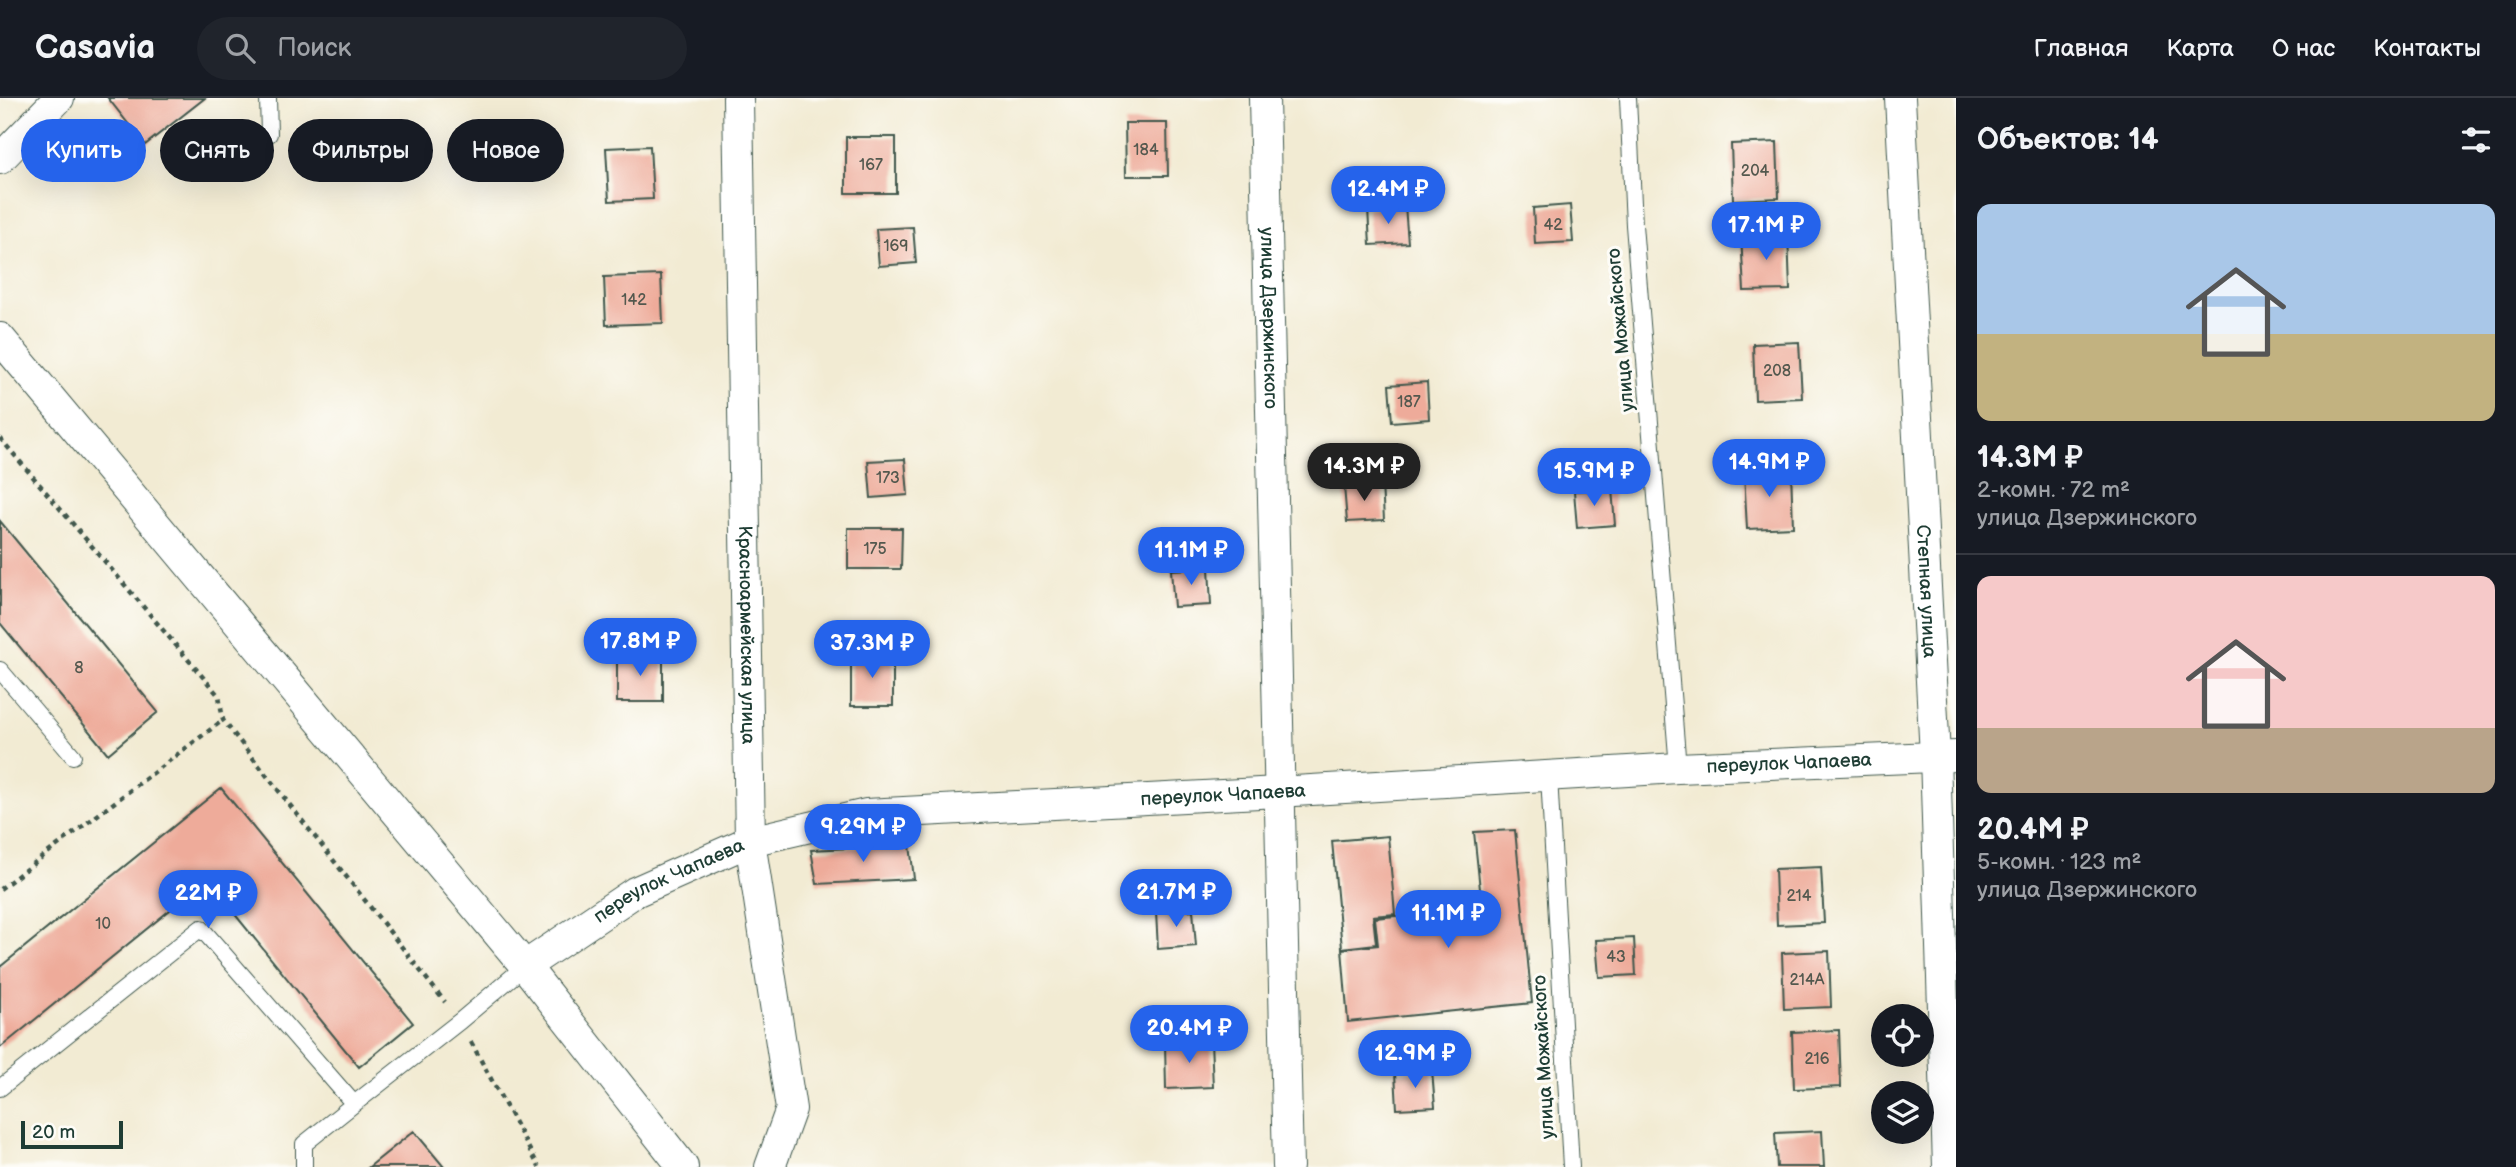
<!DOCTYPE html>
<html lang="ru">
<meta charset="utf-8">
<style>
body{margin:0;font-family:"Balsamiq Sans",sans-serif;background:#20242c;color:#f1f3f6;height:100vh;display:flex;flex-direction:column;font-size:26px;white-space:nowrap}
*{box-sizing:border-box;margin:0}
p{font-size:23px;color:#9ea1a6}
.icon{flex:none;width:38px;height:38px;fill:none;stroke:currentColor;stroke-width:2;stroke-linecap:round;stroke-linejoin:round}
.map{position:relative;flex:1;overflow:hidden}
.side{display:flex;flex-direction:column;background:#171b24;width:560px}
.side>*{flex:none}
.guide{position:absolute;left:21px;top:21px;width:665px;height:63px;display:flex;gap:14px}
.fabs{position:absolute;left:1871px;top:906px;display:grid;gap:14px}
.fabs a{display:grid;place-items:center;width:63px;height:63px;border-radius:50%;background:#171b24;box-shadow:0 7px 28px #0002;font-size:35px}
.scale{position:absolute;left:21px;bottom:18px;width:102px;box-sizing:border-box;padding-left:7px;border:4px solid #1f3d34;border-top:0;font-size:19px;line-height:24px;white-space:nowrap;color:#1f3d34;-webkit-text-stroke:5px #fdfcf7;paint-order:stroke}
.price{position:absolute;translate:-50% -60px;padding:0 16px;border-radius:24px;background:#2563eb;color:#fff;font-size:23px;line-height:46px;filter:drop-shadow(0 2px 4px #0008)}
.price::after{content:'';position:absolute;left:50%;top:42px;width:21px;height:16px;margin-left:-10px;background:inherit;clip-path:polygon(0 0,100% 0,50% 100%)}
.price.on{background:#222;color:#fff}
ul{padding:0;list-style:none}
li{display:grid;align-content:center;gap:14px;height:371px;padding:0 21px}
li+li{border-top:2px solid #363941}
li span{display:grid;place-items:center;height:217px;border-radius:14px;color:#555}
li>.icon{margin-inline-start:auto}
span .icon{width:126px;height:126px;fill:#fffc;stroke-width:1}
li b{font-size:30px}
h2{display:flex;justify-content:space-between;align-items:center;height:84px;padding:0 21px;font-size:30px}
.tag{padding:0 24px;border-radius:32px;background:#171b24;box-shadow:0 7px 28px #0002;font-size:24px;line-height:63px}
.tag.on{background:#2563eb;color:#fff}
header{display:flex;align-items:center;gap:42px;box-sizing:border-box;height:98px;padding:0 35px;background:#171b24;border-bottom:2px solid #363941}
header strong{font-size:33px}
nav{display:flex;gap:38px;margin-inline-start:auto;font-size:24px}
.search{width:490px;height:63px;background:#20242c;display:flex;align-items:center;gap:18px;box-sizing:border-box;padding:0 24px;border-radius:38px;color:#9ea1a6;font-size:26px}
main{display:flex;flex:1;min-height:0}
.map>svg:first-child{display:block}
.building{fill:#eeab9a}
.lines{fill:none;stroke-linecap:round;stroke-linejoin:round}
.service-casing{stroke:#3f574c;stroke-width:18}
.minor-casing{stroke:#3f574c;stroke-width:32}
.path{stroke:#3f574c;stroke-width:4.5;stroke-dasharray:5 5;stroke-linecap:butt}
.service{stroke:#fff;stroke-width:16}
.minor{stroke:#fff;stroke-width:30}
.labels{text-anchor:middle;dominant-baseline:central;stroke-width:6;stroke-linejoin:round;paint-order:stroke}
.number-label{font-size:16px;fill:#53584e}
.street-label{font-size:19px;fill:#1f3d34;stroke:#fdfcf7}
</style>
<header>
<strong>Casavia</strong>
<div class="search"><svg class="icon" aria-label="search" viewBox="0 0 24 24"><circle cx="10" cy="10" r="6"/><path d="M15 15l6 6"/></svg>Поиск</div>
<nav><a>Главная</a><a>Карта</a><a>О нас</a><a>Контакты</a></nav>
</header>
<main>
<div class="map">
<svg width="1956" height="1069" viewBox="0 0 1956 1069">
<rect width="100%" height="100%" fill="#fdfcf7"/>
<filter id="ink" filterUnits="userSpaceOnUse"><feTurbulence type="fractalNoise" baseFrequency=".0143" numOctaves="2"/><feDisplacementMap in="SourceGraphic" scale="14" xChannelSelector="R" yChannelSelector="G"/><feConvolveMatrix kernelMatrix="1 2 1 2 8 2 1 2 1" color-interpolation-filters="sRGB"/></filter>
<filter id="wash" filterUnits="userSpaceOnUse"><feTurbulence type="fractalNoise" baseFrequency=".00686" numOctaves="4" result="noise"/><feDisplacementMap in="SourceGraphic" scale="28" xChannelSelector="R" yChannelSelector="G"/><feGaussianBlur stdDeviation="1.57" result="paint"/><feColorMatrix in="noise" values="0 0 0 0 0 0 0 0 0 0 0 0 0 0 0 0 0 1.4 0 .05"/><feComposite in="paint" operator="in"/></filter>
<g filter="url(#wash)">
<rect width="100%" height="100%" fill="#f2ebd3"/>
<g id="blocks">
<path class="building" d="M108,0H205L145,47Z
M1125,25H1167L1168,78H1126Z
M846,39H896V95H846Z
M1777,44L1779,100L1733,102L1731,46Z
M650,48L653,101L609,103L606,50Z
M1570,107L1573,144L1535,146L1533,110Z
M1405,108L1408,145L1370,147L1368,110Z
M913,129L916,165L879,168L876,131Z
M1788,135L1790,192L1744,193L1741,137Z
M661,177L663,225L606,227L604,179Z
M1799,244L1802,300L1755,302L1753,246Z
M1427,284L1429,321L1392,324L1389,287Z
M905,361L908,397L871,400L868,363Z
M1791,372L1793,429L1747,431L1744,374Z
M1382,385L1384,422L1347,424L1344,388Z
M1612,391L1615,427L1577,430L1574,393Z
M0,423L158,614L108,656L0,525Z
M848,430H902L901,471H848Z
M1209,470L1211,507L1174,509L1171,472Z
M617,555H663V604H617Z
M851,556L893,557V608H851Z
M221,690L413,925L359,969L207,782L0,950V869Z
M1515,732L1532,905L1348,924L1342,851L1378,847L1375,820L1482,810L1474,734Z
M1388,738L1395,816L1373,818L1376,846L1342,850L1332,743Z
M910,747L914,781L817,786L811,752Z
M1821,769L1824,825L1777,827L1775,771Z
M1193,812L1196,848L1158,851L1156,814Z
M1634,840L1636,877L1599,879L1596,842Z
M1829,853L1831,909L1784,911L1782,855Z
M1839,932L1841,989L1794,991L1792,934Z
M1211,943L1213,989L1166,991L1165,944Z
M1432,972L1435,1009L1397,1011L1395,975Z
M414,1033L444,1069H369Z
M1822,1033L1824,1069H1777L1775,1035Z"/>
</g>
</g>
<g filter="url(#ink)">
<use href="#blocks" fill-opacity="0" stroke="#3f574c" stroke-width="2"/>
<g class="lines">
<g class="service-casing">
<path id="service" d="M268,0L269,36
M1628,0L1634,127L1678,670
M0,572L73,658
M1549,678L1571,1069
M0,990L201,830L354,1006L460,923L525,868
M304,1069V1046L354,1006"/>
</g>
<g class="minor-casing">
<g id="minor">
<path id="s1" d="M738,0L750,743L791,1011L770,1069"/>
<path id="s2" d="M1264,0L1288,1069"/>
<path id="s3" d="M1900,0L1935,658L1948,1069"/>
<path d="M0,61L59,0"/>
<path d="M0,240L525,868L683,1069"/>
<path id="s4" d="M525,868L635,794L750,743L866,716L1278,694L1678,670L1956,658"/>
</g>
</g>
<path class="path" d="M0,340L219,598L223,622L445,904
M0,791L223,622
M471,944L539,1069"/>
<use href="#service" class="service"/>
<use href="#minor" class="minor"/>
</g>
</g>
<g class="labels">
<g class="number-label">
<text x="1146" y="52">184</text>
<text x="871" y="67">167</text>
<text x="1755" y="73">204</text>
<text x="1553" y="127">42</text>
<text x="896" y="148">169</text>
<text x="634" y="202">142</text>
<text x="1777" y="273">208</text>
<text x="1409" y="304">187</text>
<text x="888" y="380">173</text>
<text x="875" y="451">175</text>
<text x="79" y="570">8</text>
<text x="1799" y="798">214</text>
<text x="103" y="826">10</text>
<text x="1616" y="859">43</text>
<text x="1807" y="882">214А</text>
<text x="1817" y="961">216</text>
</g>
<g class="street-label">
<text stroke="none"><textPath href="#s2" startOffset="220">улица Дзержинского</textPath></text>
<text transform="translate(1621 232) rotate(-95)">улица Можайского</text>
<text stroke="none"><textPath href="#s3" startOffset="494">Степная улица</textPath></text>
<text stroke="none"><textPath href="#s1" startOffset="537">Красноармейская улица</textPath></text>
<text stroke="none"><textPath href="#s4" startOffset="1302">переулок Чапаева</textPath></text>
<text stroke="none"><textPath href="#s4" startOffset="735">переулок Чапаева</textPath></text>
<text stroke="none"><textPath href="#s4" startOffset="168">переулок Чапаева</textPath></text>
<text transform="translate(1544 959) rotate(-93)">улица Можайского</text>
</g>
</g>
</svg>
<div class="fabs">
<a><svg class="icon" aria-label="locate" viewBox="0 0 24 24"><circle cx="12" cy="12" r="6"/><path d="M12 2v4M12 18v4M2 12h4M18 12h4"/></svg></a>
<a><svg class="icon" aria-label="layers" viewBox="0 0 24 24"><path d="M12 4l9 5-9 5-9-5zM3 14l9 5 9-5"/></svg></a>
</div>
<div class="scale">20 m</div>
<b class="price" style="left:1388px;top:128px">12.4M ₽</b>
<b class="price" style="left:1766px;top:164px">17.1M ₽</b>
<b class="price" style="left:1769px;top:401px">14.9M ₽</b>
<b class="price on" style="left:1364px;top:405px">14.3M ₽</b>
<b class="price" style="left:1594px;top:410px">15.9M ₽</b>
<b class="price" style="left:1191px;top:489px">11.1M ₽</b>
<b class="price" style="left:640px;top:580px">17.8M ₽</b>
<b class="price" style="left:872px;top:582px">37.3M ₽</b>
<b class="price" style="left:863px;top:766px">9.29M ₽</b>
<b class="price" style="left:1176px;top:831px">21.7M ₽</b>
<b class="price" style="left:208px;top:832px">22M ₽</b>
<b class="price" style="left:1448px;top:852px">11.1M ₽</b>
<b class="price" style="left:1189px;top:967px">20.4M ₽</b>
<b class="price" style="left:1415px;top:992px">12.9M ₽</b>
<div class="guide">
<a class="tag on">Купить</a>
<a class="tag">Снять</a>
<a class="tag">Фильтры</a>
<a class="tag">Новое</a>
</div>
</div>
<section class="side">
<h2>Объектов: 14<svg class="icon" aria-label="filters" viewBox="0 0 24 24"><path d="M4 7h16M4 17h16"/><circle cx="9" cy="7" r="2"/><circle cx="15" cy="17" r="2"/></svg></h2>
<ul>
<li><span style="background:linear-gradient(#a9c7e8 60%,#c2b280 0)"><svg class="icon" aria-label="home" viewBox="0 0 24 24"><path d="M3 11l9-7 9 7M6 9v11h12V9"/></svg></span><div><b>14.3M ₽</b><p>2-комн. · 72 m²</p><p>улица Дзержинского</p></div></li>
<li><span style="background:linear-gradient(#f6c9c9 70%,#b9a48a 0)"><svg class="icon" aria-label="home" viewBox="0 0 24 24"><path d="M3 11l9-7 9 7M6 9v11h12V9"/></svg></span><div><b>20.4M ₽</b><p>5-комн. · 123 m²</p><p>улица Дзержинского</p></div></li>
</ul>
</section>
</main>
